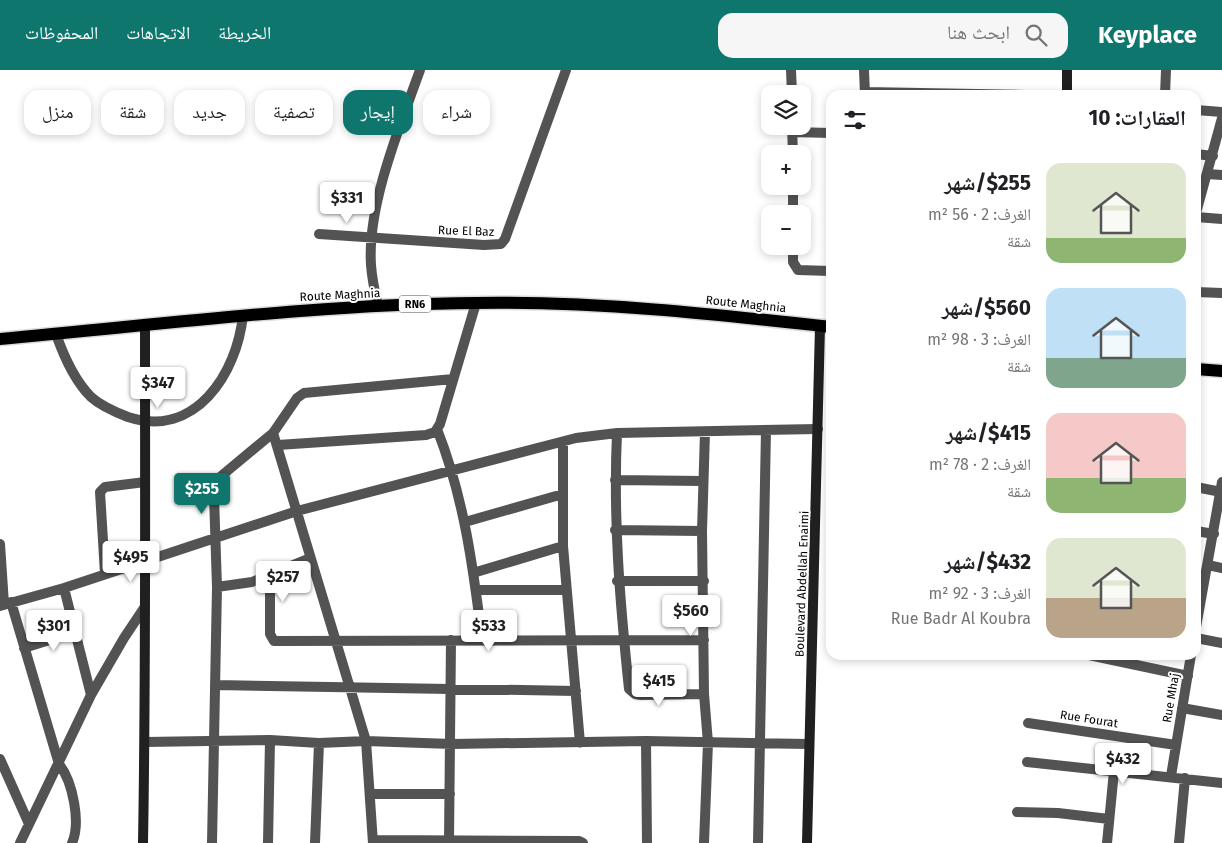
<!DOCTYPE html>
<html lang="ar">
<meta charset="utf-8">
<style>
body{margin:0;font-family:"Fira Sans","Noto Naskh Arabic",sans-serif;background:#f6f6f6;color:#202124;direction:rtl;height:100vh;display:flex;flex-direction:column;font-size:19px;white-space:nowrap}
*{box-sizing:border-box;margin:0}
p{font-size:16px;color:#757577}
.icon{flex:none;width:28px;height:28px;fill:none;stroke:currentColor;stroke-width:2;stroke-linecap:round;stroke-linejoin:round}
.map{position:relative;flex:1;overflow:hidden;direction:ltr}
.drawer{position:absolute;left:826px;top:20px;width:375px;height:570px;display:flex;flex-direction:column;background:#fff;border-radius:15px;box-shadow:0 2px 8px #0003;direction:rtl}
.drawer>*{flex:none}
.guide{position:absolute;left:15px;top:20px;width:475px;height:45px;direction:rtl;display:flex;gap:10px}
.buttons{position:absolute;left:761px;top:15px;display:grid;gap:10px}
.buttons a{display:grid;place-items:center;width:50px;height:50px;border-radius:10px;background:#fff;box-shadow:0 2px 8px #0003;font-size:25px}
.price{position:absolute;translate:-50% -42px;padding:0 11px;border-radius:5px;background:#fff;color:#222;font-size:16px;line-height:32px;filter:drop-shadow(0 1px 2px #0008)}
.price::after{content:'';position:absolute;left:50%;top:30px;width:15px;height:11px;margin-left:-8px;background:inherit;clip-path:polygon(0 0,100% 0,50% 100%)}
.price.active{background:#0f766e;color:#fff}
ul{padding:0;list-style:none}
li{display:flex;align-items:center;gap:15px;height:125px;padding:0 15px}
li span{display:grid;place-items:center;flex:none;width:140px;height:100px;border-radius:15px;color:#555}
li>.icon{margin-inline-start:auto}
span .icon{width:60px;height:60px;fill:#fffc;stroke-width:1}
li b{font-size:21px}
h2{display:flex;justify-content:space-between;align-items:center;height:60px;padding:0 15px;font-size:21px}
.chip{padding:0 18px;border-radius:15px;background:#fff;box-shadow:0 2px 8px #0003;font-size:18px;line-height:45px}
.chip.active{background:#0f766e;color:#fff}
header{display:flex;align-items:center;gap:30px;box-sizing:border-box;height:70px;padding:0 25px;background:#0f766e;color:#fff}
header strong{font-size:24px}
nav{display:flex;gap:28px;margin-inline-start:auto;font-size:18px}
.search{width:350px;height:45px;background:#f6f6f6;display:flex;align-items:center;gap:12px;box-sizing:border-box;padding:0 18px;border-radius:15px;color:#757577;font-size:19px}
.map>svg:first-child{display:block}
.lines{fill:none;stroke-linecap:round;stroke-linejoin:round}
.primary-casing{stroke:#dbdbdb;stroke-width:15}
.street{stroke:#535353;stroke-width:10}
.secondary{stroke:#202020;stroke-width:10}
.primary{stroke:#000;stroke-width:12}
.labels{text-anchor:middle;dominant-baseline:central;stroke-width:4;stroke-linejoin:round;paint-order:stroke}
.shield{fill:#fff;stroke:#4c4c4c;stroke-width:1}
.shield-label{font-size:11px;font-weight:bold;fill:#000}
.street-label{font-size:12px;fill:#000;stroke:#fff}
</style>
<header>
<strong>Keyplace</strong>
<div class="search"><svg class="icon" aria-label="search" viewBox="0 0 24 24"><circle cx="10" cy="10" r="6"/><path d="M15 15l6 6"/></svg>ابحث هنا</div>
<nav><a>الخريطة</a><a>الاتجاهات</a><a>المحفوظات</a></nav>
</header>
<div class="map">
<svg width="1222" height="773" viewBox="0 0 1222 773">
<rect width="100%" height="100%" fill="#fff"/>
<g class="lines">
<g class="primary-casing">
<path id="primary" d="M0,269C159,255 317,234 476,233C595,231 713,244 831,257
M1196,299L1222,301"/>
</g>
<path class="street" d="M791,0L792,24
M864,0L865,25
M865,22L1025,25
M1165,25L1166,0
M1196,40L1222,42
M792,57L793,84
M792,62L831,63
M1196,84L1213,86
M1207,104L1222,105
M793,116V144
M1196,143L1222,48
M1196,147L1222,149
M319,164L484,175L501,174L505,169L566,0
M793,176V192L798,200L831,201
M1196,222L1222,223
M378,236C375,223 372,209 371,195C367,135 400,56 420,0
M56,264C64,287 74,310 91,327C101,336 115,342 128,347C195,369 237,304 243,245
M437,359C464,428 473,496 482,569
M273,363L366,671L373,773
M617,363C613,450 620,533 629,619L635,624L641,625L704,624
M563,372V476L580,673
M278,375L426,365L435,362L440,354L476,233
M615,410L702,411
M1196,417L1221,422
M465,452L563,424
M615,460L702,461
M1196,461L1214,464
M0,474L4,534
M1208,495L1222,498
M105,503L100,422L105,417L145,412
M473,503L563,476
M270,504V564L274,571L704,570
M617,511H704
M217,517L252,512L310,488
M64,518L91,625
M476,520H566
M11,532L59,694C73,712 81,753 72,773
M0,536L64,518L297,441L576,368L617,363L818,359
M1196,557L1222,412
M1196,568L1222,573
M24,578L75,562
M1089,585L1188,606
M215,615L576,621
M1182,638L1222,645
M1028,653L1176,675
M646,671L647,773
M145,672L270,670L319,673L366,671L452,674L646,671L809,674
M0,689L29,754
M1027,692L1222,713
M1171,706L1191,585
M371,724H450
M1017,742L1058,743L1109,749
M373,770L579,771L583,773
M449,770L451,570
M20,773L91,625L124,568L144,538
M212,773L217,517L214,426L217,411L220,407L273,363L297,328L304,323L453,309
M268,773L270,670
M315,773L319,673
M704,773L708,673L704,624L702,461L705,362
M758,773L766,360
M1107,773L1114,701
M1179,773L1185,708"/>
<path class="secondary" d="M1067,25V0
M143,773C146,600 145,427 145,254
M807,773L820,256"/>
<use href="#primary" class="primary"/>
</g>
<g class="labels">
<rect class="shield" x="399" y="225.5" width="32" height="17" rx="4"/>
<g class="shield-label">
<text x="415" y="234">RN6</text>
</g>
<g class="street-label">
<text transform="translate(466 161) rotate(2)">Rue El Baz</text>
<text transform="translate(340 225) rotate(-3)">Route Maghnia</text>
<text transform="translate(746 234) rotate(6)">Route Maghnia</text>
<text transform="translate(802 514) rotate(-88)">Boulevard Abdellah Enaimi</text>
<text transform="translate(1171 628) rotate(-80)">Rue Mhaj</text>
<text transform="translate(1089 649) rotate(9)">Rue Fourat</text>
</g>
</g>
</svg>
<div class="buttons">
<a><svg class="icon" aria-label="layers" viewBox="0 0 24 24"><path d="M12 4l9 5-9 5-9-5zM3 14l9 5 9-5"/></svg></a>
<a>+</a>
<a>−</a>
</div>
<b class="price" style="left:347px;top:154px">$331</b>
<b class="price" style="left:158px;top:339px">$347</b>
<b class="price active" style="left:202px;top:445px">$255</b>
<b class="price" style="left:131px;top:513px">$495</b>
<b class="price" style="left:283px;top:533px">$257</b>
<b class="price" style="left:691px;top:567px">$560</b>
<b class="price" style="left:54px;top:582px">$301</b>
<b class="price" style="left:489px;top:582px">$533</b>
<b class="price" style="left:659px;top:637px">$415</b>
<b class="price" style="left:1123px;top:715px">$432</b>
<div class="guide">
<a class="chip">شراء</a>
<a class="chip active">إيجار</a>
<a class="chip">تصفية</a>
<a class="chip">جديد</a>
<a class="chip">شقة</a>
<a class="chip">منزل</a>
</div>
<section class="drawer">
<h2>العقارات: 10<svg class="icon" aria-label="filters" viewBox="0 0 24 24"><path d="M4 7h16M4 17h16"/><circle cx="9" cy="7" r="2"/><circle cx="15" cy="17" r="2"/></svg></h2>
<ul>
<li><span style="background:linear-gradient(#dfe7d0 75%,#8fb573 0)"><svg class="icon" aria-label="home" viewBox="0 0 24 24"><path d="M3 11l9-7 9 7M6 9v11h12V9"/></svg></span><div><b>$255/شهر</b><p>الغرف: 2 · 56 m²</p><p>شقة</p></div></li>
<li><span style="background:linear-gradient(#bfe0f5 70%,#7fa58c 0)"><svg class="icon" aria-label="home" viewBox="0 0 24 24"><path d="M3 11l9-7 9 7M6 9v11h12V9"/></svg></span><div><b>$560/شهر</b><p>الغرف: 3 · 98 m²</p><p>شقة</p></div></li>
<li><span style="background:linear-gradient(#f6c9c9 65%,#8fb573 0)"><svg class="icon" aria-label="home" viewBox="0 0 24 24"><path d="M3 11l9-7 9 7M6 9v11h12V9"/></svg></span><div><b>$415/شهر</b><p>الغرف: 2 · 78 m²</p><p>شقة</p></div></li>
<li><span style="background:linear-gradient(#dfe7d0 60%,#b9a48a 0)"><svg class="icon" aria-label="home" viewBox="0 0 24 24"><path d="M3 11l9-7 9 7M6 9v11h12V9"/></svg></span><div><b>$432/شهر</b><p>الغرف: 3 · 92 m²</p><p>Rue Badr Al Koubra</p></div></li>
</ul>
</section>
</div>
